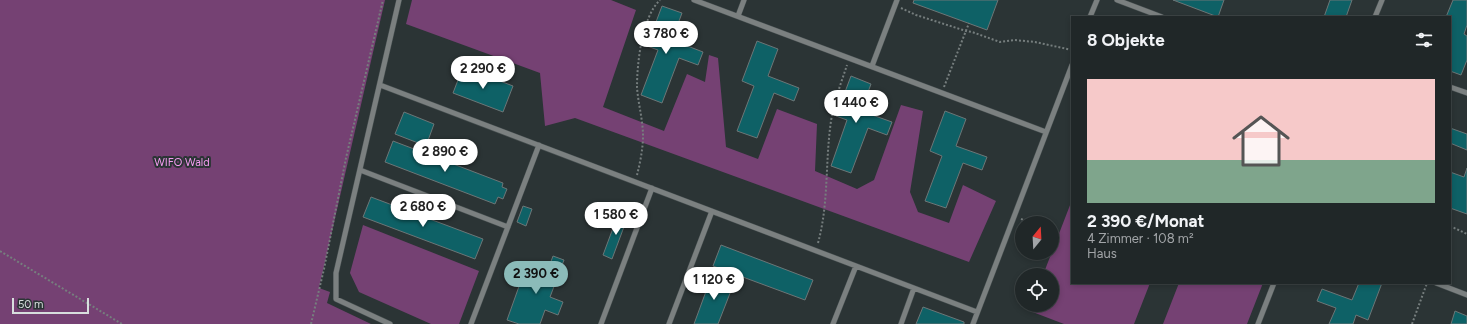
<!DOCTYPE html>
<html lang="de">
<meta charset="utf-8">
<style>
body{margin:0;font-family:Figtree,sans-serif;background:#2d3334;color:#f1f3f6;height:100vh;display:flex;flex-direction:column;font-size:15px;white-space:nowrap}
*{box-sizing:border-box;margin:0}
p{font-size:13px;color:#a2a5a8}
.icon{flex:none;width:22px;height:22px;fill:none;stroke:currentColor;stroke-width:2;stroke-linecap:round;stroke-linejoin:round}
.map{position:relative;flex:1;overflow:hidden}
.drawer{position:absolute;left:1071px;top:16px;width:380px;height:268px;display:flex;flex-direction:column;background:#202728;border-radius:0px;box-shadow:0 2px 6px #0003,0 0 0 1px #3d4445}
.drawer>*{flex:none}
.needle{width:26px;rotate:18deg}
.tools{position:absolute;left:1015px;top:216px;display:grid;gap:8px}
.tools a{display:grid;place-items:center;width:44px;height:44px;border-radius:50%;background:#202728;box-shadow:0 2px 6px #0003,0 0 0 1px #3d4445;font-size:20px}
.scale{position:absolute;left:12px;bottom:10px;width:77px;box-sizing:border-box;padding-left:4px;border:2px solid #d8dede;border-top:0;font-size:11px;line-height:14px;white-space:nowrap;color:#d8dede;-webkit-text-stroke:3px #2b3435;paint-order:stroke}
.price{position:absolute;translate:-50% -34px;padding:0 9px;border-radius:14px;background:#fff;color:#222;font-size:13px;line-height:26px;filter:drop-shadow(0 1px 2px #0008)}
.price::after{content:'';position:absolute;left:50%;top:24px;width:12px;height:9px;margin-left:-6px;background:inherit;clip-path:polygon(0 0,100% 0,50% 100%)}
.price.on{background:#8bbbb9;color:#111}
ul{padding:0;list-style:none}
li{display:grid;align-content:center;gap:8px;height:212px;padding:0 16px}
li span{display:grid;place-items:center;height:124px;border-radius:0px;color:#555}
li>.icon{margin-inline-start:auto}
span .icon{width:72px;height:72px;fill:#fffc;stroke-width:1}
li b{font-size:17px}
h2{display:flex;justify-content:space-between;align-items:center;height:48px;padding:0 16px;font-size:17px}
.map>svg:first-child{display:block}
.green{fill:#754173}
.building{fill:#0e6166;stroke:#6c7677}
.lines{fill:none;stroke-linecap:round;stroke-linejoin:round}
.lane-casing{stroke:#474f50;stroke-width:6}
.path{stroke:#767e7e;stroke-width:2;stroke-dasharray:2 2;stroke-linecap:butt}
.lane{stroke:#7b8080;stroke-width:5}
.labels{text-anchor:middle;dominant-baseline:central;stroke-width:4;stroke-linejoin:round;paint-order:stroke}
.park-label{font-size:11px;fill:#f49bf0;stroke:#2b3435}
</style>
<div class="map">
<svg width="1467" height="324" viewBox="0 0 1467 324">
<rect width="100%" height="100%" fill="#2b3435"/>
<path class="green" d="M0,0H385L319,288L330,292L327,303L371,324H0Z
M412,0H611L636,10L603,107L664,131L687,74L705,82L709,55L718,58L726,147L758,159L777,109L817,124L815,171L857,189L874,180L901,105L923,111L910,192L918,212L949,223L963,185L996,201L969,262L575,118L545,126L540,73L406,24Z
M1072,200V283H1150L1134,324H1064L1030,311L1032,305H1052V275H1043Z
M363,225L479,271L459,324H431L359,292L350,273Z
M1179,283H1263L1247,324H1163Z"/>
<path class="building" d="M914,0H998L987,30L913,3Z
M1173,0H1224L1218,17Z
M1330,0H1352L1346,17H1324Z
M1453,0H1467V25L1464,34L1467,36V60L1461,75L1450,71V17H1446Z
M662,6L682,13L672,40L703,52L698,65L679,58L662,103L641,95L658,50L647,46Z
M757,41L778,49L768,76L799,88L794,101L774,93L757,138L737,131L754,86L742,81Z
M463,67L513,86L503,112L453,93Z
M851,76L871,84L861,111L892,122L887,135L868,128L851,173L831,166L847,120L836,116Z
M945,111L966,119L956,146L987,157L982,170L963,163L946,208L925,201L942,156L930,151Z
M404,112L434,124L426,146L395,134Z
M1450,128L1467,134V150L1450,143Z
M393,141L503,183L502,187L507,189L503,199L498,197L495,204L385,162Z
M1467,168V214L1450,208V172L1464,177Z
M371,197L483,239L475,259L363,217Z
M523,206L532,209L526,226L517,222Z
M619,212L628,216L612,259L603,255Z
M721,245L813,280L805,300L713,266Z
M553,256L564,260L550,297L563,302L558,315L545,310L540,324H519L507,320L527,264L547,272Z
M712,275L734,283L718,324H694Z
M1359,283H1382L1368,320L1356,315L1353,324H1329L1336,308L1317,301L1322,289L1352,300Z
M923,307L964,322V324H916Z
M1455,311L1467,316V324H1451Z"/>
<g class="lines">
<g class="lane-casing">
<path id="lane" d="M694,0L1046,132
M1117,0L1162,17
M738,16L744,0
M1090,17L1097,0
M1375,17L1382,0
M872,66L897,0
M380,85L977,312
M1450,87L1467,93
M360,170L508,227
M1436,283L1467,295
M390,324L336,299V273L399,0
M471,324L539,145
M601,324L652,188
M669,324L712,211
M833,324L856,266
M901,324L914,288
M973,324L1072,65
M1258,324L1274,283"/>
</g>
<path class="path" d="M901,8L916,15L966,31L972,32L1000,42L1014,40L1035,42L1072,50
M944,87L969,23
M637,175C640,163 643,149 643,136C643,120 638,103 637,87C637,63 642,17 660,0
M1021,219L1033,223
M1450,226L1467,234
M818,243C829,203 825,162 831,121C834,102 841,83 847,65
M0,251L122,324
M311,324L324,269L346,158L383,0
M1412,324L1427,283"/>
<use href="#lane" class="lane"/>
</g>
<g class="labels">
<g class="park-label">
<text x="182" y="162">WIFO Wald</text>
</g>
</g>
</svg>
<div class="tools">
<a><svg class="needle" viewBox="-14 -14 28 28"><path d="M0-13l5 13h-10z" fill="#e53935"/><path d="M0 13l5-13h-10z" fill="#a2a5a8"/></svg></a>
<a><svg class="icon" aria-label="locate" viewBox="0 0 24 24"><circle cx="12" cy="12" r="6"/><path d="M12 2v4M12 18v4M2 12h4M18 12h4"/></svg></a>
</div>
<div class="scale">50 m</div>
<b class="price" style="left:666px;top:55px">3 780 €</b>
<b class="price" style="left:483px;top:90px">2 290 €</b>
<b class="price" style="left:856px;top:124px">1 440 €</b>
<b class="price" style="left:445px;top:173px">2 890 €</b>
<b class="price" style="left:423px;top:228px">2 680 €</b>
<b class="price" style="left:616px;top:236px">1 580 €</b>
<b class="price on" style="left:536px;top:295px">2 390 €</b>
<b class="price" style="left:714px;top:301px">1 120 €</b>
<section class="drawer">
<h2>8 Objekte<svg class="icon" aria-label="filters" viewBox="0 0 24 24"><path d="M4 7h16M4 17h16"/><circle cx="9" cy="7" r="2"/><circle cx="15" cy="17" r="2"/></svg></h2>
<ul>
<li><span style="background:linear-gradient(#f6c9c9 65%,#7fa58c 0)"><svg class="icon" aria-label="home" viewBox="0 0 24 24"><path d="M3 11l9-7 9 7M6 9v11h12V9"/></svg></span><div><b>2 390 €/Monat</b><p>4 Zimmer · 108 m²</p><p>Haus</p></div></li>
</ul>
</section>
</div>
